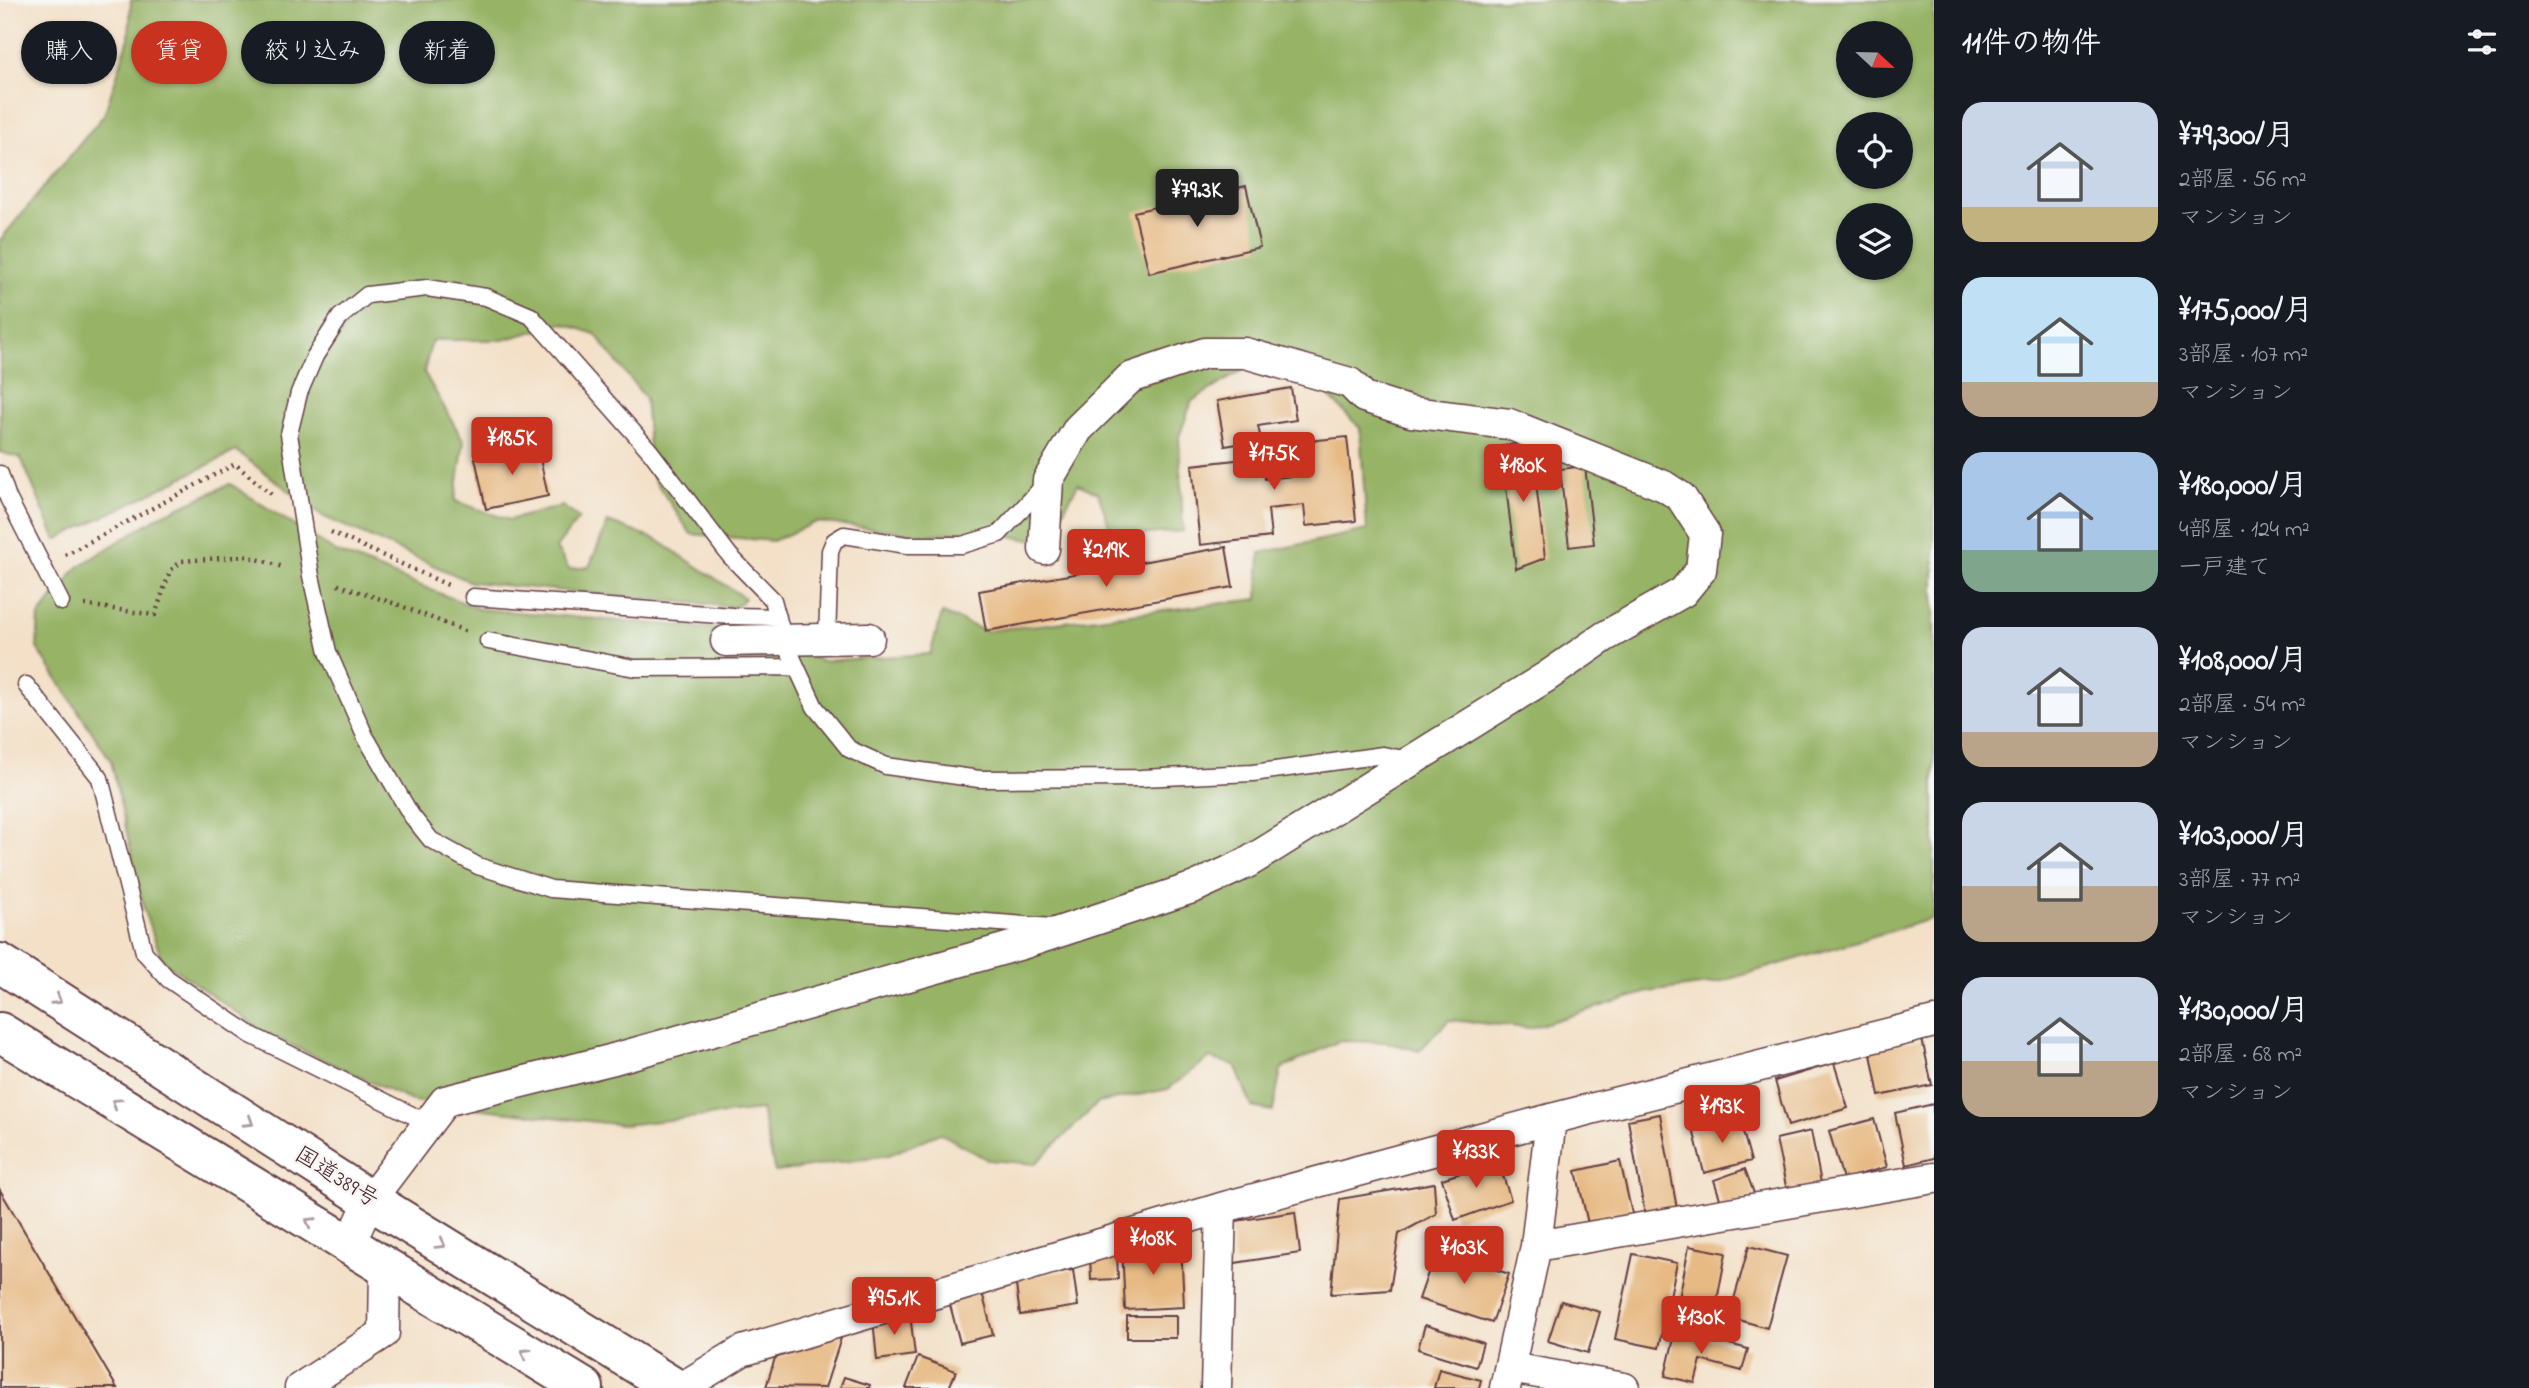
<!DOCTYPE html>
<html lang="ja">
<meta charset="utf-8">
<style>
body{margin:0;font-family:"Indie Flower","Klee One",sans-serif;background:#242831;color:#f1f3f6;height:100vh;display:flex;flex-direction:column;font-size:26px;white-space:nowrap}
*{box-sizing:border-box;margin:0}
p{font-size:23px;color:#9ea1a6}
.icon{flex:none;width:38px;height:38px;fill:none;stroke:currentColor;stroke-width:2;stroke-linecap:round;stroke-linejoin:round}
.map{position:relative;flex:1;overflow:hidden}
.side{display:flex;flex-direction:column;background:#171b24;width:595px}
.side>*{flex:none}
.guide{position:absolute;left:21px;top:21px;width:665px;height:63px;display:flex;gap:14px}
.needle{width:46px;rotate:112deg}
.buttons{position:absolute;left:1836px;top:21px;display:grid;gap:14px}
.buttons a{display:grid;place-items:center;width:77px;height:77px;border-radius:50%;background:#171b24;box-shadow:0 2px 5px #0004;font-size:35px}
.price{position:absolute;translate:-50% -60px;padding:0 16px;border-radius:7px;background:#c8321e;color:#fff;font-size:23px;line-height:46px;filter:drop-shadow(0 2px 4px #0008)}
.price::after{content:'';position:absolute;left:50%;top:42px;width:21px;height:16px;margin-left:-10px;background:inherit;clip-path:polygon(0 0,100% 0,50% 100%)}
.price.selected{background:#222;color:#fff}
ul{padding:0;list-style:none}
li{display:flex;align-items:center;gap:21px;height:175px;padding:0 28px}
li span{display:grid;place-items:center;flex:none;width:196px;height:140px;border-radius:21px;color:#555}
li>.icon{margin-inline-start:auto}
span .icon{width:84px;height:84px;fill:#fffc;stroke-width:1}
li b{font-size:30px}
h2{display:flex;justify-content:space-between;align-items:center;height:84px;padding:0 28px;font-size:30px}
.pill{padding:0 24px;border-radius:32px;background:#171b24;box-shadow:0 2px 5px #0004;font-size:24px;line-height:63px}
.pill.selected{background:#c8321e;color:#fff}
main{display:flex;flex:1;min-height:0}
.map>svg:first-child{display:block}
.forest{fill:#96b366;stroke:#706948;stroke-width:2;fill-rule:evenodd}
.building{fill:#e7ba84}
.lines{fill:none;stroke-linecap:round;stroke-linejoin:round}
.service-casing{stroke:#633c42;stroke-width:19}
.minor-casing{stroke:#633c42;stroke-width:33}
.trunk-casing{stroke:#633c42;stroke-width:42}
.path{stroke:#633c42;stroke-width:4.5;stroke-dasharray:2 5;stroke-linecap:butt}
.service{stroke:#fff;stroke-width:16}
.minor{stroke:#fff;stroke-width:30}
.trunk{stroke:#fff;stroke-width:38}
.oneway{stroke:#ae9aa0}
.labels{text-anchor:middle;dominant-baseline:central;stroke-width:5;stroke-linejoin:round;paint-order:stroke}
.street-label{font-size:23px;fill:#4a1f2b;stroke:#f6f6f2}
</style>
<main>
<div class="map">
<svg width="1934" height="1388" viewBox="0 0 1934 1388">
<rect width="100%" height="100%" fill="#f6f6f2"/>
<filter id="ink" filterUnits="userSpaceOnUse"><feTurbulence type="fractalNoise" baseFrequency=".0143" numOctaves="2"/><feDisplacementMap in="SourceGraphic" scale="14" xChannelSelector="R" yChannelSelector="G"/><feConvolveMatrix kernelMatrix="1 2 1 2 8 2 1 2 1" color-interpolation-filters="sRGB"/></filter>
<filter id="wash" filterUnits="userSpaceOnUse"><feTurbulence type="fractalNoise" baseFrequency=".00686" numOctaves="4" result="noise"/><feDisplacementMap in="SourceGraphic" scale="28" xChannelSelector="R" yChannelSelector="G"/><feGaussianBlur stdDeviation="1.57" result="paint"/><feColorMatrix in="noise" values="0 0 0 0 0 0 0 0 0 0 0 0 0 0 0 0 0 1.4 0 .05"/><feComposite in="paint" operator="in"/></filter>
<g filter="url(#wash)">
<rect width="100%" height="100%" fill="#f3e0c7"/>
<path class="forest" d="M131,0H1934V918L1716,983L1648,992L1530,1028L1449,1020L1419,1051L1386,1042L1339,1041L1281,1069L1273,1111L1252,1107L1235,1065L1209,1058L1168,1089L1098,1103L1035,1164L988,1160L940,1133L889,1155L775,1172L761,1110L623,1125L412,1101L267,1034L163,961L145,914L111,761L37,648L39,616L78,567L158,517L230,484L336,552L479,609L750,632L821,661L930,654L942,613L986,631L1258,599L1260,553L1367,530L1360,428L1315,382L1248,367L1192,401L1179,437L1183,531L1113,537L1098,493L1078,484L1061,515L1060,538L1024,539L982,530L928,535L816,522L773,541L691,534L651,475L645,398L595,334L563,323L503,340H432L424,372L464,442L455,501L509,520L562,506L579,518L556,548L569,569L589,567L608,522L657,540L745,598L735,607L471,582L324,517L236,451L56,540L21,458L0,452V240L104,115L129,38ZM1848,33H1900V86H1848ZM1848,124H1900V177H1848ZM1848,215H1900V268H1848Z"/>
<g id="blocks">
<path class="building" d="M1246,186L1260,247L1149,273L1134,212Z
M1291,388L1296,420L1258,426L1261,440L1225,446L1217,401Z
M1347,437L1356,521L1306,526L1304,505L1268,509L1271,537L1200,545L1192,465L1262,457L1265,479L1293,476L1289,443Z
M1531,442L1545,558L1516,569L1501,446Z
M537,444L548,496L486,509L475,458Z
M1585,466L1594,544L1569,547L1560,469Z
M1226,547L1233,587L986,631L979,591Z
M1922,1039L1932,1085L1879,1096L1870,1049Z
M1834,1063L1848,1108L1788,1126L1775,1081Z
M1933,1104L1934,1158L1906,1165L1895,1113Z
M1660,1114L1677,1209L1645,1215L1628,1120Z
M1739,1117L1751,1161L1704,1173L1693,1129Z
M1874,1119L1887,1167L1843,1179L1829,1131Z
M1811,1131L1821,1183L1787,1191L1776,1139Z
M1498,1161L1511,1200L1455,1220L1442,1179Z
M1620,1161L1633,1218L1589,1228L1576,1171Z
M1745,1169L1755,1196L1723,1208L1714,1180Z
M1434,1183L1436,1214L1399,1234L1390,1290L1331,1294L1340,1199Z
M0,1190L117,1388H0Z
M1295,1212L1300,1253L1235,1263L1229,1222Z
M1181,1244L1184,1307L1125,1310L1122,1247Z
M1689,1246L1726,1253L1716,1306L1679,1299Z
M1749,1246L1787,1256L1767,1328L1729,1317Z
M1436,1250L1509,1274L1492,1323L1419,1299Z
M1117,1252L1118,1279L1091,1280L1090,1253Z
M1633,1254L1677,1263L1659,1348L1615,1339Z
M1073,1270L1078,1306L1020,1315L1015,1278Z
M982,1292L993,1335L960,1343L949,1301Z
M1561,1301L1600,1312L1588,1353L1548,1341Z
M910,1314L915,1355L877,1360L873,1319Z
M1127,1316H1176V1338H1127Z
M1425,1325L1483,1343L1476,1367L1418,1349Z
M1676,1330L1748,1349L1742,1371L1701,1360L1695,1383L1665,1376Z
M842,1335L825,1388L766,1387L775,1358Z
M918,1357L956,1371L949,1388H906Z
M1439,1369L1481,1380L1479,1388H1434Z
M844,1377L870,1385L869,1388H840Z"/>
</g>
</g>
<g filter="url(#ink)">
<use href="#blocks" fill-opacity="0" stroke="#633c42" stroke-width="2"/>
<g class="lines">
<g class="service-casing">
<path id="service" d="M0,474L8,498L61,602
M473,597L733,616L778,617
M827,639L830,551L834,541L844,535L907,545H962L999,534L1047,482
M488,641L635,668L796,667
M26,685L100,778L144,952L168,979L251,1035L428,1123
M1052,927L551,889L478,866L431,840L411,815L365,736L328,652L311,576L289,434L299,393L315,356L340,317L367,295L427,288L486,297L531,316L650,451L730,556L773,600L784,640L815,707L849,749L886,766L979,779L1141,778L1253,773L1383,755L1409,760"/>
</g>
<g class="minor-casing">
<path id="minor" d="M726,641L869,638
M349,1246L370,1200L445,1101L610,1060L1022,944L1195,887L1247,863L1546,677L1604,637L1683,592L1701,570L1705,534L1681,497L1664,486L1509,424L1411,412L1364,397L1350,383L1245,353H1205L1130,378L1078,429L1048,480L1044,549
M1536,1246L1934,1178
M1510,1368L1624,1388
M300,1388L384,1333L385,1269
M681,1388L742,1351L1221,1208L1551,1119L1934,1022
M1216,1388L1221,1208
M1505,1388L1536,1246L1551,1119"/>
</g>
<g class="trunk-casing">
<path id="trunk" d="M0,963L370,1200L675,1388
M0,1032L584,1388"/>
</g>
<path class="path" d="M331,532L450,586
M65,555L235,464L273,496
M338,585L396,604L465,631
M85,605L155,615L170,571L182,561L247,556L283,567"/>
<use href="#service" class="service"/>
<use href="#minor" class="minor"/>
<use href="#trunk" class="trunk"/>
</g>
<defs><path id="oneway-chevron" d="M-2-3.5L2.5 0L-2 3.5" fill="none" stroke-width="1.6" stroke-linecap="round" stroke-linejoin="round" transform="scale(1.75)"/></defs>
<g class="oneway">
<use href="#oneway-chevron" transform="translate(57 1000) rotate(33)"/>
<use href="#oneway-chevron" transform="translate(116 1103) rotate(-148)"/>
<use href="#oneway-chevron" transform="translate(249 1122) rotate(33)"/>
<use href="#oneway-chevron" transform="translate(310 1222) rotate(-148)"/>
<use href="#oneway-chevron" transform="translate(441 1244) rotate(32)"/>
<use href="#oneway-chevron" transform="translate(525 1353) rotate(-149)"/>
</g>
</g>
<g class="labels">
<g class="street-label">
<text transform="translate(336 1178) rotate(32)">国道389号</text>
</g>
</g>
</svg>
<div class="buttons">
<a><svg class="needle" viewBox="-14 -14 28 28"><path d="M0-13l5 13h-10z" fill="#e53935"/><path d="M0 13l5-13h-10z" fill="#9ea1a6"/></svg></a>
<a><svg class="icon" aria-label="locate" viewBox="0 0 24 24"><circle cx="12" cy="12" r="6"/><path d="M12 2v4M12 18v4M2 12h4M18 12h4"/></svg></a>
<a><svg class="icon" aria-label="layers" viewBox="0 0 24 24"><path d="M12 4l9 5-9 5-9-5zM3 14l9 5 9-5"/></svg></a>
</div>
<b class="price selected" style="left:1197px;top:229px">¥79.3K</b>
<b class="price" style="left:512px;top:477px">¥185K</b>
<b class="price" style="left:1274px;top:492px">¥175K</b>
<b class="price" style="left:1523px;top:504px">¥180K</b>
<b class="price" style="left:1106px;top:589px">¥219K</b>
<b class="price" style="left:1722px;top:1145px">¥193K</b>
<b class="price" style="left:1476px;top:1190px">¥133K</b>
<b class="price" style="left:1153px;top:1277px">¥108K</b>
<b class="price" style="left:1464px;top:1286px">¥103K</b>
<b class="price" style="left:894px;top:1337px">¥95.1K</b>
<b class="price" style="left:1701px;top:1356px">¥130K</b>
<div class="guide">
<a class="pill">購入</a>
<a class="pill selected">賃貸</a>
<a class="pill">絞り込み</a>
<a class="pill">新着</a>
</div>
</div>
<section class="side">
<h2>11件の物件<svg class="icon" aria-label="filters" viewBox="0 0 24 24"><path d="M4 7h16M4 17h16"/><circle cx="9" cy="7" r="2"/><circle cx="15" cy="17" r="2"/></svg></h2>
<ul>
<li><span style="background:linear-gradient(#c9d6e8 75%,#c2b280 0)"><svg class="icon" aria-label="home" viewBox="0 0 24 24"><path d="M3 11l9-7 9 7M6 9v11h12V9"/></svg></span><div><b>¥79,300/月</b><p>2部屋 · 56 m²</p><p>マンション</p></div></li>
<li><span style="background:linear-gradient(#bfe0f5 75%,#b9a48a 0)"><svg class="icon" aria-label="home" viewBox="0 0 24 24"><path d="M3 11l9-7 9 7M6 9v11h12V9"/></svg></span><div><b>¥175,000/月</b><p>3部屋 · 107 m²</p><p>マンション</p></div></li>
<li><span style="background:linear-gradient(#a9c7e8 70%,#7fa58c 0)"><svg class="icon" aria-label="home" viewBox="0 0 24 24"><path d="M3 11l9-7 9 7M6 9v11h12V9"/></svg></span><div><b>¥180,000/月</b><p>4部屋 · 124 m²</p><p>一戸建て</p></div></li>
<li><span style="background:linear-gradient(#c9d6e8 75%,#b9a48a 0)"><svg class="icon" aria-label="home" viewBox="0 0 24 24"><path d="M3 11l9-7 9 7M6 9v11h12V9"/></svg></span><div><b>¥108,000/月</b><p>2部屋 · 54 m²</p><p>マンション</p></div></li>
<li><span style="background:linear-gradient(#c9d6e8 60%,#b9a48a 0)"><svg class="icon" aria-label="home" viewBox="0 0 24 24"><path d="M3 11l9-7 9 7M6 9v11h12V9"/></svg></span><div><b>¥103,000/月</b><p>3部屋 · 77 m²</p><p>マンション</p></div></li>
<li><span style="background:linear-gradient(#c9d6e8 60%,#b9a48a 0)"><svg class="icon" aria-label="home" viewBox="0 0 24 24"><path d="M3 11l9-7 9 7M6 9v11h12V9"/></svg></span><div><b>¥130,000/月</b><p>2部屋 · 68 m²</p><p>マンション</p></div></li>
</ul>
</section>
</main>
